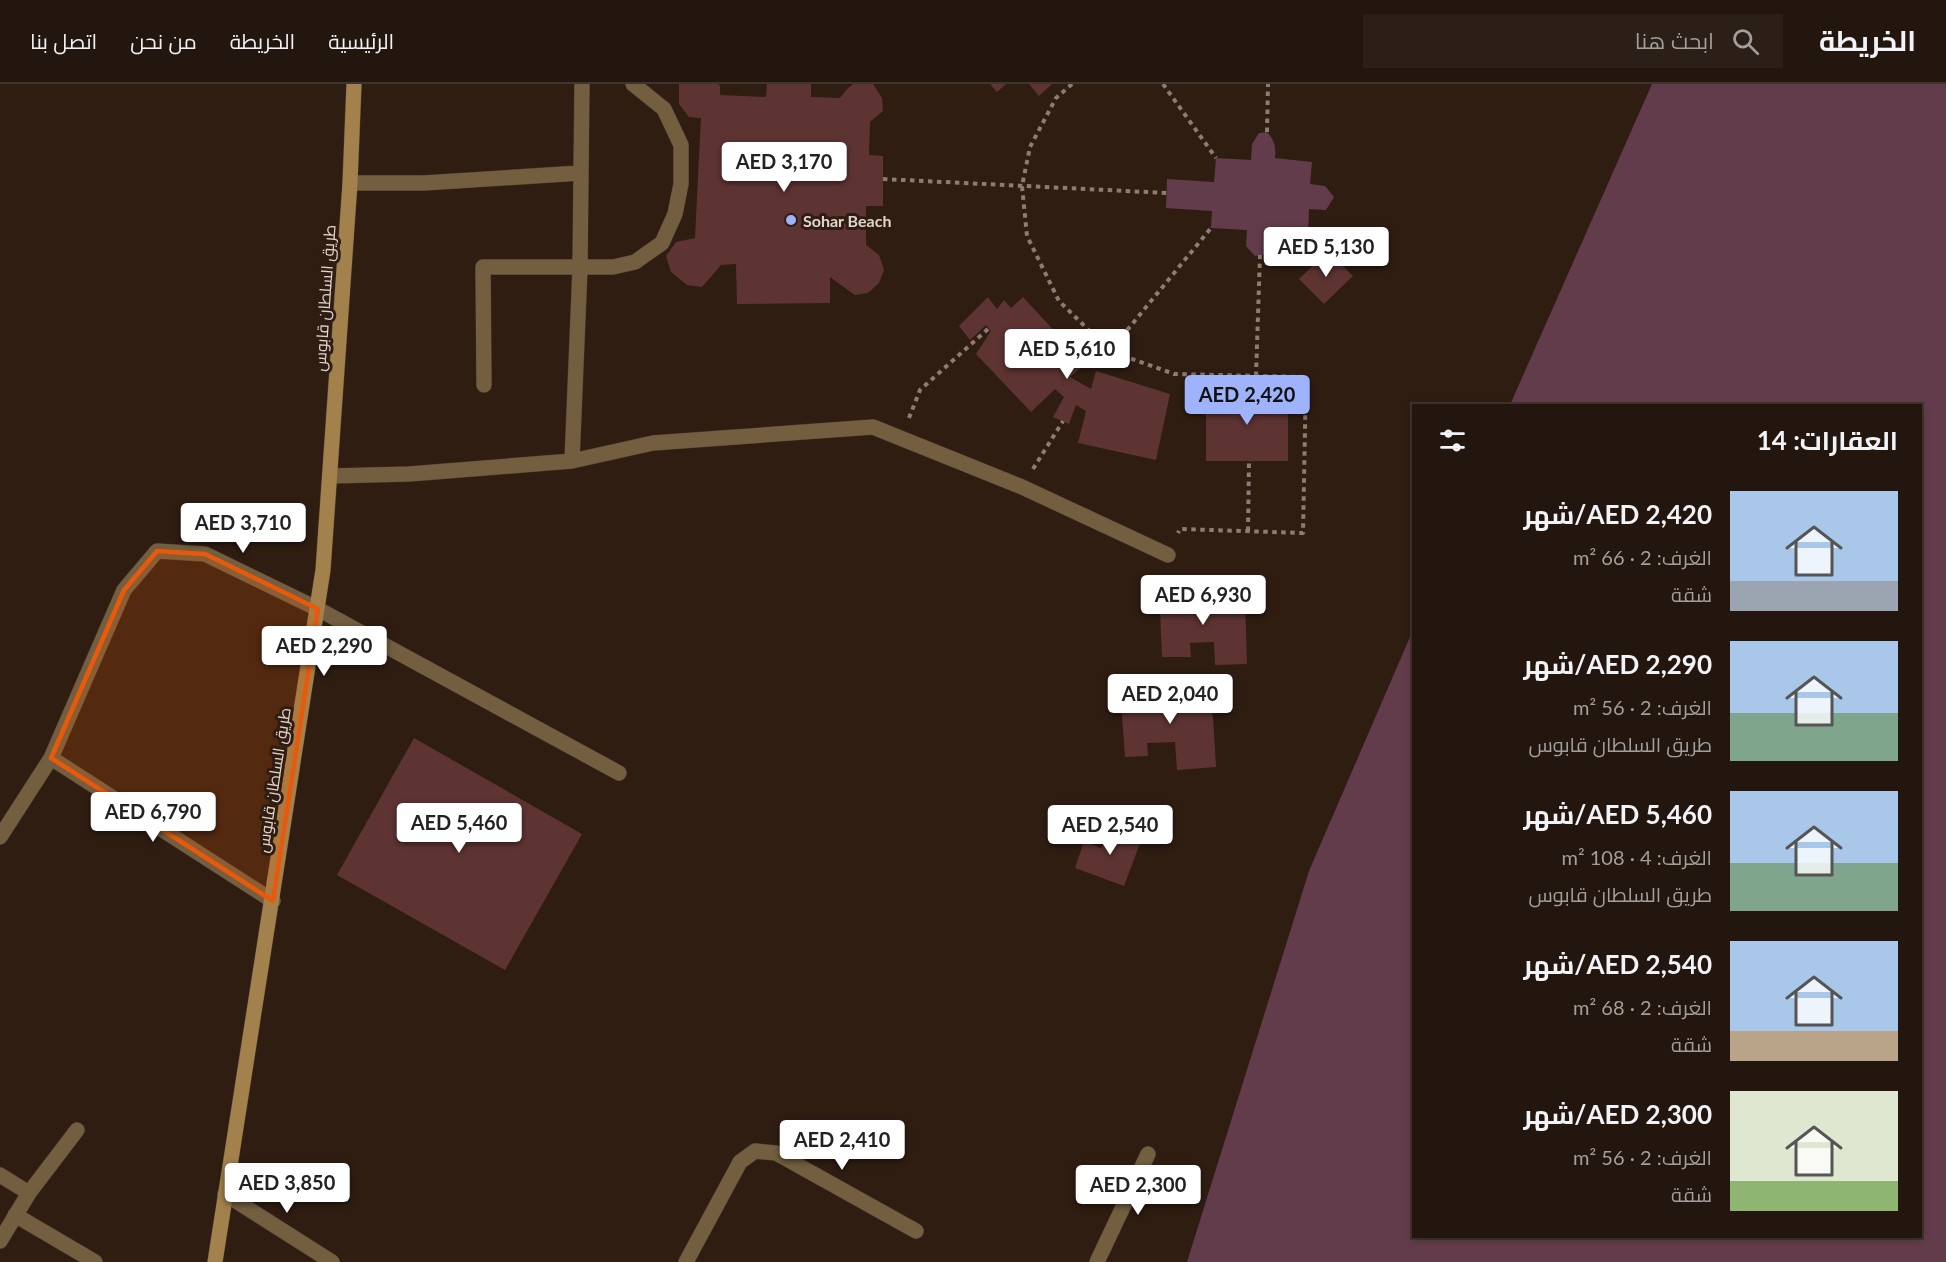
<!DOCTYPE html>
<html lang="ar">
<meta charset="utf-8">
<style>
body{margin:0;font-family:Lato,Cairo,sans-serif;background:#2b1f17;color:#f1f3f6;direction:rtl;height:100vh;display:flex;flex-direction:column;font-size:22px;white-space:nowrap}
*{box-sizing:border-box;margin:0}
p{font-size:20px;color:#a39f9e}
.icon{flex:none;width:33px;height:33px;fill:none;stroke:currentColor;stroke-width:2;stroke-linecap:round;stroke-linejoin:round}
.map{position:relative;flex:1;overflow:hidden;direction:ltr}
.panel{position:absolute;left:1412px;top:320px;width:510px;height:834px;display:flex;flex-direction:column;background:#23160e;border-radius:0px;box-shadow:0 3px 9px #0003,0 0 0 2px #40352e;direction:rtl}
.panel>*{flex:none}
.price{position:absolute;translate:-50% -51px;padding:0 14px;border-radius:6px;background:#fff;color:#222;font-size:20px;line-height:39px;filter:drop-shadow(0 2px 3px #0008)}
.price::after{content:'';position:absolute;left:50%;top:36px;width:18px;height:14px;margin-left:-9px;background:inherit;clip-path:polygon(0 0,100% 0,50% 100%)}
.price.selected{background:#9fb3fd;color:#111}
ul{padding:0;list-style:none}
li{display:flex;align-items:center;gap:18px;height:150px;padding:0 24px}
li span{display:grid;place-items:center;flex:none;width:168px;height:120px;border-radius:0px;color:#555}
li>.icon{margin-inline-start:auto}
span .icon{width:72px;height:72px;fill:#fffc;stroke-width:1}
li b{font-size:26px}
h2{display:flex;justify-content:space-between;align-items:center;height:72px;padding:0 24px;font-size:26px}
header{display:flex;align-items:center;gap:36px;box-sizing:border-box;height:84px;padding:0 30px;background:#23160e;border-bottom:2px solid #40352e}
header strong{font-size:28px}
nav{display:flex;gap:33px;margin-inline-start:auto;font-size:21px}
.search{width:420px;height:54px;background:#2b1f17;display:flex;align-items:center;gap:15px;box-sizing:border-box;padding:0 21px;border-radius:0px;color:#a39f9e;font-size:22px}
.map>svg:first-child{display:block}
.water{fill:#633c4b}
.building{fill:#5e3433}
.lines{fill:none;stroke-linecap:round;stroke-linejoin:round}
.service-casing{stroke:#4c3a30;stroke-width:16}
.minor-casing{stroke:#4c3a30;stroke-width:16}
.secondary-casing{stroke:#4c3a30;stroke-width:16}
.path{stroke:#8c7c73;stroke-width:4;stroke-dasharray:4.5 4.5;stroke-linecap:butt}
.service{stroke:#735f3f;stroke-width:15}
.minor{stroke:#735f3f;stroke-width:15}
.secondary{stroke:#a2814c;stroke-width:15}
.marked{fill:#e8590c;fill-opacity:0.2;stroke:#e8590c;stroke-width:4.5;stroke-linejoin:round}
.poi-dot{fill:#9fb3fd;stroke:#2f1d12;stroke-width:2}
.labels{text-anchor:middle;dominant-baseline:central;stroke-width:6;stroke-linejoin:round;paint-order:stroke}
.poi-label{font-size:16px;font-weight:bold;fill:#e2d5ce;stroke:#2f1d12;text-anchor:start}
.street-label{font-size:16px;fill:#e2d5ce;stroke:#2f1d12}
</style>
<header>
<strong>الخريطة</strong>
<div class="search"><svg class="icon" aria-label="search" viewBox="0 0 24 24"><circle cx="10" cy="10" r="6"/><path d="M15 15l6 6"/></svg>ابحث هنا</div>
<nav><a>الرئيسية</a><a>الخريطة</a><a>من نحن</a><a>اتصل بنا</a></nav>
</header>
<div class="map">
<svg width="1946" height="1178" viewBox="0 0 1946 1178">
<rect width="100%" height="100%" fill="#2f1d12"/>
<path class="water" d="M1652,0H1946V1178H1187L1309,787L1413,546V1152H1920V321H1510Z
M1267,48C1275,57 1276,63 1275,74L1312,78L1310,100L1325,102L1334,113L1326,126L1309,125L1308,152L1274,150L1273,161L1267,170L1255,172L1246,162L1247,146L1211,144L1212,127L1166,124L1167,95L1214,98L1216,74L1251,76L1252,60L1259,49Z"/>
<path class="building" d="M679,0H718L720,2V11L766,13L767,0H811V13L840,14L846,6L853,0H873L882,14L883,27L870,38L869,71L883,72V122H866V161L879,171L884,186L879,199L868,209L855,211L830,193V219L737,220L736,180L721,181L702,203L687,201L671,188L666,172L676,158L695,154L701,34L689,33L679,20Z
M990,0H1006L997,8Z
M1029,0H1052L1039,12Z
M1328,167L1353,192L1324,220L1299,195Z
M988,213L997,225L1004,216L1011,224L1023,213L1085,280L1070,293L1091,305L1096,287L1170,310L1156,376L1078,359L1086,327L1076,321L1069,340L1053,333L1064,313L1055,305L1031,328L976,270L991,247L986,241L970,256L959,242Z
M1206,307H1288V377H1206Z
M1195,503L1196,524H1213V514L1245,513L1247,580L1215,581L1214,558L1190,559L1191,573H1162L1159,504Z
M1158,602L1159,627L1174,626L1172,605L1211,603L1216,683L1177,686L1175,658L1147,659L1148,672L1125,673L1120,604Z
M414,654L582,750L505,886L337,791Z
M1109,741L1142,754L1124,802L1075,784L1084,757L1101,764Z"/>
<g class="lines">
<g class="service-casing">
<path id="service" d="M582,0L580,184L572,377L653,359L873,343L1022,403L1168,471
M350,99H424L580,89
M484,301L483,183H613L635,178L662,159L675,130L681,100V61L664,25L633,0
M330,392L409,390L572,377"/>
</g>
<g class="minor-casing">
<path id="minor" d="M51,674L273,817
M0,753L51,674L124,506L157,467L205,470L318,525L619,689
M0,1091L29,1109
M225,1110L332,1178
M15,1131L95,1178
M0,1157L29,1109L77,1046
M686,1178L740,1078L755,1067L776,1069L916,1147
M1097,1178L1148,1070"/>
</g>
<g class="secondary-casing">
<path id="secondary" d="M215,1178L323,486L350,99L354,0"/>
</g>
<path class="path" d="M1072,0L1056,14L1030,63L1022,102L1027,152L1059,217L1110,267L1174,290L1306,293L1303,449L1180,445L1178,449
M1163,0L1216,74
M1267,48L1268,0
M883,95L1167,109
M1110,267L1211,144
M1256,292L1260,171
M909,334L920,306L989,244
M1033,385L1063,337
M1248,447L1249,377"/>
<use href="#service" class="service"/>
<use href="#minor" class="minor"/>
<use href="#secondary" class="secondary"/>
</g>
<path class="marked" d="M157,467L205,470L318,525L273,817L51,674L124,506Z"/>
<circle class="poi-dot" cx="791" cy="136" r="6"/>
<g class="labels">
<g class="poi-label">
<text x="803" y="136">Sohar Beach</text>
</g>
<g class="street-label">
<text transform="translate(324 214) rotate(-86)">طريق السلطان قابوس</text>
<text transform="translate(273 696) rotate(-81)">طريق السلطان قابوس</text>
</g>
</g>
</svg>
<b class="price" style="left:784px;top:109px">AED 3,170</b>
<b class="price" style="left:1326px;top:194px">AED 5,130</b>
<b class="price" style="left:1067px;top:296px">AED 5,610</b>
<b class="price selected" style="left:1247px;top:342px">AED 2,420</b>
<b class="price" style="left:243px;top:470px">AED 3,710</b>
<b class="price" style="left:1203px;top:542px">AED 6,930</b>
<b class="price" style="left:324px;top:593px">AED 2,290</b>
<b class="price" style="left:1170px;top:641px">AED 2,040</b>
<b class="price" style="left:153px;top:759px">AED 6,790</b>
<b class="price" style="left:459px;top:770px">AED 5,460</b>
<b class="price" style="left:1110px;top:772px">AED 2,540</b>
<b class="price" style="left:842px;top:1087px">AED 2,410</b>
<b class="price" style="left:287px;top:1130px">AED 3,850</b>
<b class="price" style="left:1138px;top:1132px">AED 2,300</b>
<section class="panel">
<h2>العقارات: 14<svg class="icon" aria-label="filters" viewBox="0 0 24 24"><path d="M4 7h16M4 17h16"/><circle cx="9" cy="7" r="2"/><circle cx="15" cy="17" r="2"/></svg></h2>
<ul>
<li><span style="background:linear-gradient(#a9c7e8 75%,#9aa5b1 0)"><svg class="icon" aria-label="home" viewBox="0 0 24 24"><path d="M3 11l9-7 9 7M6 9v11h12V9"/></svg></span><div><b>AED 2,420/شهر</b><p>الغرف: 2 · 66 m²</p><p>شقة</p></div></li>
<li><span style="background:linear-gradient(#a9c7e8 60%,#7fa58c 0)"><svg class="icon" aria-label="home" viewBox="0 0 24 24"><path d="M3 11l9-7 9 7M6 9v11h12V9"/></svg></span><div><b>AED 2,290/شهر</b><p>الغرف: 2 · 56 m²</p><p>طريق السلطان قابوس</p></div></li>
<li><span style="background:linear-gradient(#a9c7e8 60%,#7fa58c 0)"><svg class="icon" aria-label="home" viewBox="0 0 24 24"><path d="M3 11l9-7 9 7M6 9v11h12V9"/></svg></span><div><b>AED 5,460/شهر</b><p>الغرف: 4 · 108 m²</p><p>طريق السلطان قابوس</p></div></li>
<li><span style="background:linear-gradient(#a9c7e8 75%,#b9a48a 0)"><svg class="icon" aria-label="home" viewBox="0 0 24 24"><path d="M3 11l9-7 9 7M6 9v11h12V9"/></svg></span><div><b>AED 2,540/شهر</b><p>الغرف: 2 · 68 m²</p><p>شقة</p></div></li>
<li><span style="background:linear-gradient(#dfe7d0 75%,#8fb573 0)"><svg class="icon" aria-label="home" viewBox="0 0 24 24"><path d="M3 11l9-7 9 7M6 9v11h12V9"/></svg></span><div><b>AED 2,300/شهر</b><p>الغرف: 2 · 56 m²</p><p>شقة</p></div></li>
</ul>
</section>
</div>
